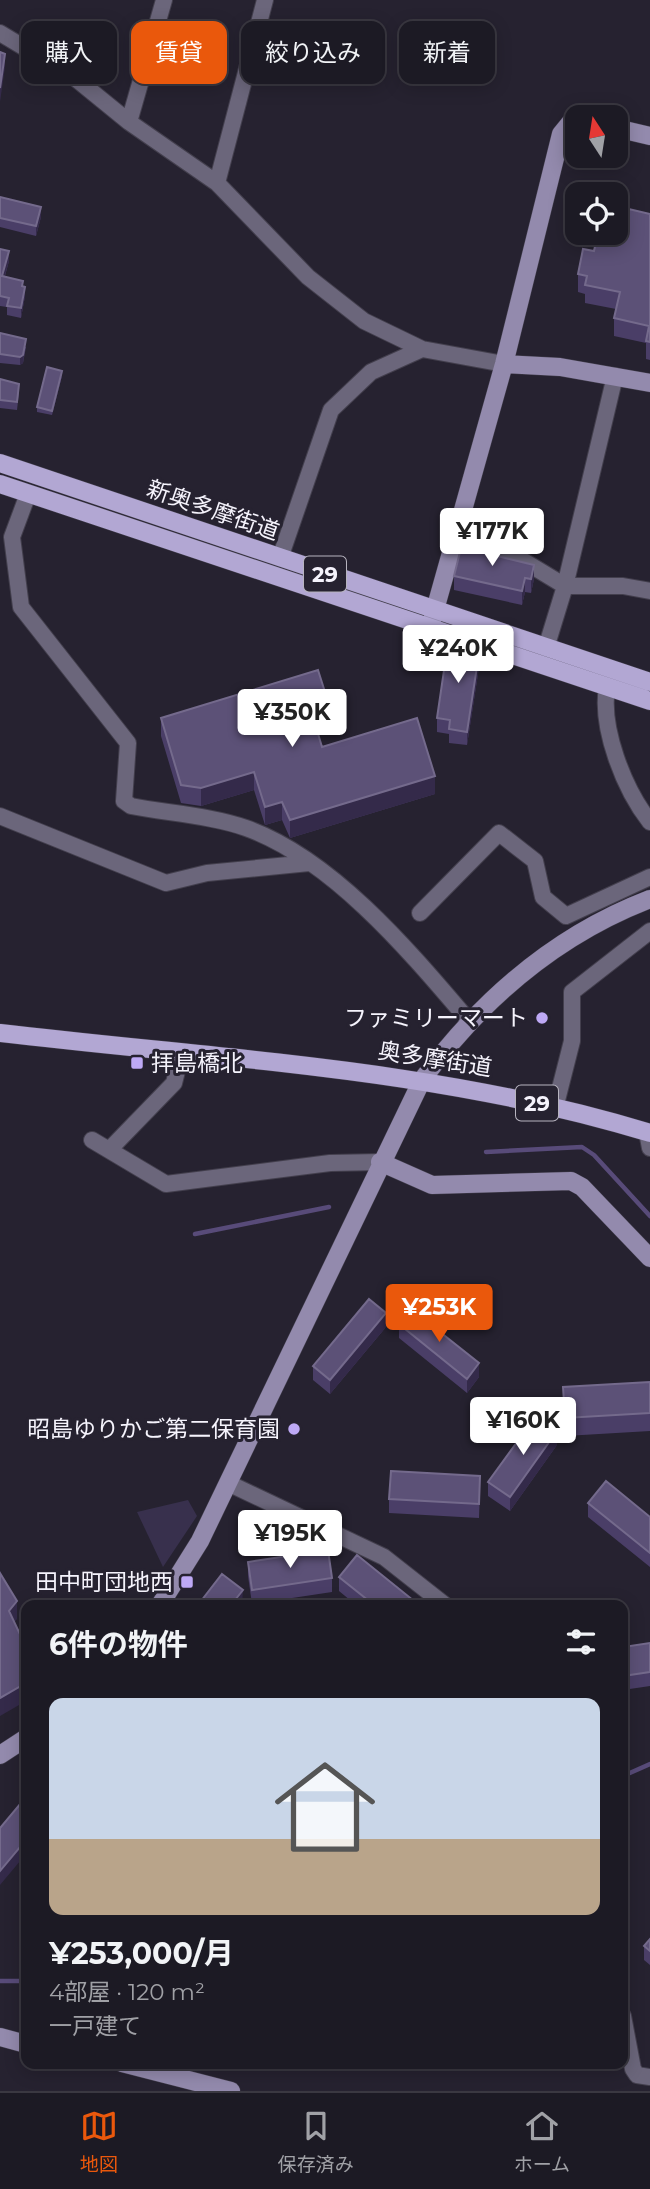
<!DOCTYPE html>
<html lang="ja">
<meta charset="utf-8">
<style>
body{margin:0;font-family:Montserrat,"Noto Sans JP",sans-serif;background:#25232c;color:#f1f3f6;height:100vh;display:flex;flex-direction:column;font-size:26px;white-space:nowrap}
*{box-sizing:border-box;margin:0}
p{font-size:23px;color:#a0a1a6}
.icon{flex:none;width:38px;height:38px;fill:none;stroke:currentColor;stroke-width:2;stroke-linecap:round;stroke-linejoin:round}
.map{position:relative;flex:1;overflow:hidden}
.panel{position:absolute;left:21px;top:1600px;width:607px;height:469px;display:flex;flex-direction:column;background:#1c1a24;border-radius:14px;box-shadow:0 4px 18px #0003,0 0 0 2px #3a3841}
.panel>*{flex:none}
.hud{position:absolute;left:21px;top:21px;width:609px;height:63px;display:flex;gap:14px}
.needle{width:46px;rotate:348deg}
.tools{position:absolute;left:565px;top:105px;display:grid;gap:14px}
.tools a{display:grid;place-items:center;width:63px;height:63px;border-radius:14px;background:#1c1a24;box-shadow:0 4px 18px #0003,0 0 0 2px #3a3841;font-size:35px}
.price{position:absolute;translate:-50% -60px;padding:0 16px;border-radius:7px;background:#fff;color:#222;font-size:23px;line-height:46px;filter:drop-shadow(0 2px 4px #0008)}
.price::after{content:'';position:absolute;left:50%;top:42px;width:21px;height:16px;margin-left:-10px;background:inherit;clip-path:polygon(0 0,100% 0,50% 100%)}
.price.selected{background:#ea580c;color:#fff}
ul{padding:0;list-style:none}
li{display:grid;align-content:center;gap:14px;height:371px;padding:0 28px}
li span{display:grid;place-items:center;height:217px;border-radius:14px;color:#555}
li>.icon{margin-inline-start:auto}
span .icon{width:126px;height:126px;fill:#fffc;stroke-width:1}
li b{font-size:30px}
h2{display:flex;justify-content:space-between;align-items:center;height:84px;padding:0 28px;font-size:30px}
.chip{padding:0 24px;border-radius:14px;background:#1c1a24;box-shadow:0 4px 18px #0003,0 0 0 2px #3a3841;font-size:24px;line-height:63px}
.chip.selected{background:#ea580c;color:#fff}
.dock{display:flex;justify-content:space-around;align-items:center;height:98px;border-top:2px solid #3a3841;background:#1c1a24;font-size:19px;color:#a0a1a6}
.dock a{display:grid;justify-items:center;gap:4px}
.dock .selected{color:#ea580c}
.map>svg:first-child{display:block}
.green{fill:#38304d}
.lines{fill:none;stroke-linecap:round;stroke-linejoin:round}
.stream{stroke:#584b79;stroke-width:4.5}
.street-casing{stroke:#433f4d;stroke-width:18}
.secondary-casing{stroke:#433f4d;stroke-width:19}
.primary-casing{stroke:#433f4d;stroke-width:19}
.street{stroke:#6b667b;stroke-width:16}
.secondary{stroke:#938aad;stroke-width:18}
.primary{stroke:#b2a7d3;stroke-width:18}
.wall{fill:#4a3e67}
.shaded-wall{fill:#342a4a}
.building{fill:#5c5177;stroke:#746a8c;stroke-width:2}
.poi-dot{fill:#bea9f5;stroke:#262230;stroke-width:2.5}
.labels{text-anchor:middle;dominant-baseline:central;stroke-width:6;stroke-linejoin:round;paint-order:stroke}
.shield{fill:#262230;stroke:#b7b4bf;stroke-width:2}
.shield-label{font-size:21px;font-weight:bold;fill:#f5f3fc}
.street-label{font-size:23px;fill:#f5f3fc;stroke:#262230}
.poi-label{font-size:23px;fill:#f5f3fc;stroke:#262230;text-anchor:end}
</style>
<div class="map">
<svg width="650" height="2091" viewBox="0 0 650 2091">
<rect width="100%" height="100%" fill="#262230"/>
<path class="green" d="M188,1500L197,1516L163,1567L137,1512Z"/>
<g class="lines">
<path class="stream" d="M486,1152L582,1147L594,1155L650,1216
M195,1234L329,1207
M623,1776L650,1764
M0,1981H26"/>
<g class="street-casing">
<path id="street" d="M0,33L75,78L129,122L217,183L308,277L364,321L422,349L504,364
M129,122L164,0
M217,183L265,0
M28,494L12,537L21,607L128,743L124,801L131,806C167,813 213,816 246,828C333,859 411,953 469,1021
M456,539L504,549L565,586H623L650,591
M280,558L331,410L371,372L422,349
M546,648L565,586L615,376
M607,687C600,728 624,789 650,822
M0,816L166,883L207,873L309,863
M420,913L499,833L535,861L543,897L566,916L650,877
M555,1108L572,1041V992L650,931
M647,1132L650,1148
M92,1140L166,1184L330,1163L380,1162
M109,1150L174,1083L181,1055
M228,1483L384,1557L445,1605
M623,2016L633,2069L637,2075L650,2077"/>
</g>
<g class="secondary-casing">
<path id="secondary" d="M616,128L650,136
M504,364L560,367L650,383
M431,624L504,364L561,134L570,123L578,121
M380,1162L432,1185L571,1181L582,1187L650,1258
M160,1605L200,1541L422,1080C481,1000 556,935 650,899
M0,1755L26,1738
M0,2037L26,2044
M122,2063L231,2091"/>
</g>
<g class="primary-casing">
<path id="primary" d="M0,463L650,682
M0,484L650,701
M0,1033C218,1059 439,1068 650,1133"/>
</g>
<use href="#street" class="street"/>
<use href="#secondary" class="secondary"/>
<use href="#primary" class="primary"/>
</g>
<path class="wall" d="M0,197L41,217L36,236L0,227Z
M650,214V360L646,359V343L614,336V318L616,309L585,303V294L578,292V274L594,251Z
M0,249L9,261L5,276L23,286L25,296L21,318L7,315V307L0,306Z
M0,333L26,347L23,363L20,365L0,363Z
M62,376L52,415L37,412V407Z
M0,379L19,392L17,410L0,408Z
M483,553L534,579L531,593L525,592L522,605L454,590V576Z
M480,661L467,745L449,743V734L437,732V718Z
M161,718L331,729L318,733L322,747L435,794L290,838L282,820L265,825L254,790L201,806L181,803L161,736Z
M399,1324L479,1377L467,1393L399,1338Z
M386,1327L330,1394L313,1380V1366Z
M650,1382V1431L565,1436L563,1387Z
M557,1445L510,1511L488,1496V1482Z
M480,1490L479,1518L389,1513V1499Z
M588,1503L650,1517V1567L588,1517Z
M248,1562L332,1578V1592L252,1604L248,1576Z
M339,1577L419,1605H356L339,1591Z
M650,1643V1686L623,1690V1647Z
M650,1939V1965L644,1960V1946Z"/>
<path class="shaded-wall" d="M5,54V67L0,102V88Z
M41,207V217L36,236V226Z
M9,251V261L2,285V276Z
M25,287V296L21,318V308Z
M26,339L23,363L20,365V357Z
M62,371V376L52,415V411Z
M534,565V579L531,593V579Z
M525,578V592L522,605V591Z
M480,647V661L467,745V732Z
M331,711V729L313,735V717Z
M254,772V790L201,806V788Z
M435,776V794L290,838V820Z
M282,802V820L265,825V807Z
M386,1313V1327L330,1394V1380Z
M479,1363V1377L467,1393V1379Z
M557,1431V1445L510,1511V1497Z
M243,1590L242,1605H231Z
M17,1601V1619L9,1629V1611Z
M26,1683V1701L0,1716V1698Z
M26,1840V1854L0,1885V1871Z"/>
<path class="building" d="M0,52L5,54L0,88Z
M0,197L41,207L36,226L0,218Z
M616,206L650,214V342L646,341L649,326L614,318L620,292L585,285L587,276L578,274L583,249L594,251L598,233H616Z
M0,249L9,251L2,276L23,281L22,286L25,287L21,308L7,306L9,298L0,296Z
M0,333L26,339L23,355L20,357L0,354Z
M47,367L62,371L52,411L37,407Z
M0,379L19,384L17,402L0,400Z
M470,541L483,544L481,552L534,565L531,579L525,578L522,591L454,576L461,548L468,550Z
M448,643L480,647L467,732L449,729L450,720L437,718Z
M318,670L331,711L313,717L322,747L417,718L435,776L290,820L282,802L265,807L254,772L201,788L181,785L161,718Z
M369,1299L386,1313L330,1380L313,1366Z
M411,1309L479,1363L467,1379L399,1324Z
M650,1382V1413L565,1418L563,1387Z
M536,1416L557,1431L510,1497L488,1482Z
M391,1471L480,1476L479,1504L389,1499Z
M606,1481L650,1517V1553L588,1503Z
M328,1550L332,1578L252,1590L248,1562Z
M357,1555L419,1605H374L339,1577Z
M0,1573L17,1601L9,1611L26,1647V1683L0,1698Z
M222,1574L243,1590L231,1605H198Z
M650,1643V1672L623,1676V1647Z
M26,1797V1840L0,1871V1828Z
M650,1939V1951L644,1946Z"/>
<g class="poi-dot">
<circle cx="542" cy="1018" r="7"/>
<rect x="130" y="1056" width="14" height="14" rx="3.5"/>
<circle cx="294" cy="1429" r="7"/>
<rect x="180" y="1575" width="14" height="14" rx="3.5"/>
</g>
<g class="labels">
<g class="shield">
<rect x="304" y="556.5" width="42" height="35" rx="5"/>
<rect x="516" y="1085.5" width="42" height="35" rx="5"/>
</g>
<g class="shield-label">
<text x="325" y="574">29</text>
<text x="537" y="1103">29</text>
</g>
<g class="street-label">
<text transform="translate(213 510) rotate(19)">新奥多摩街道</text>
<text transform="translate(435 1059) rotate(9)">奥多摩街道</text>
</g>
<g class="poi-label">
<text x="528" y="1018">ファミリーマート</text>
<text x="151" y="1063" text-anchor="start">拝島橋北</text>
<text x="280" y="1429">昭島ゆりかご第二保育園</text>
<text x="173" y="1582">田中町団地西</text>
</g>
</g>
</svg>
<div class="tools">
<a><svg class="needle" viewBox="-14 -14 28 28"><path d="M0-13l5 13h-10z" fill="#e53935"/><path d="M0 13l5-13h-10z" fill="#a0a1a6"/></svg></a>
<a><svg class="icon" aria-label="locate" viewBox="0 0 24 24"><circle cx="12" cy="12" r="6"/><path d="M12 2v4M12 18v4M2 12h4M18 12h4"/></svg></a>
</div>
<b class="price" style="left:492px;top:568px">¥177K</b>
<b class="price" style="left:458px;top:685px">¥240K</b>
<b class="price" style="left:292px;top:749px">¥350K</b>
<b class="price selected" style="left:439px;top:1344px">¥253K</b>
<b class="price" style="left:523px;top:1457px">¥160K</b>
<b class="price" style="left:290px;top:1570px">¥195K</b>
<div class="hud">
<a class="chip">購入</a>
<a class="chip selected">賃貸</a>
<a class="chip">絞り込み</a>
<a class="chip">新着</a>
</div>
<section class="panel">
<h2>6件の物件<svg class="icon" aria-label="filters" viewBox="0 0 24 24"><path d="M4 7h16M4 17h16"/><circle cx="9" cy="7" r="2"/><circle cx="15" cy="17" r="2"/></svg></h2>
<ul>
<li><span style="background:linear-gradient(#c9d6e8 65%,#b9a48a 0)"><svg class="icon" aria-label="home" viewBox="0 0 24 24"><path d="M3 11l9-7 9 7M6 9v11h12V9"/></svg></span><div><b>¥253,000/月</b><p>4部屋 · 120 m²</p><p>一戸建て</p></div></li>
</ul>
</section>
</div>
<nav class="dock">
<a class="selected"><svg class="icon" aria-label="map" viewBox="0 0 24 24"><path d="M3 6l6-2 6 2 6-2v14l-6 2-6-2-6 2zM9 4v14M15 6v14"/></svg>地図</a>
<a><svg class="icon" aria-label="saved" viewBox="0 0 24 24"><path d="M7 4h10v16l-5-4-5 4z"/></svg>保存済み</a>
<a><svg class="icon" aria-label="home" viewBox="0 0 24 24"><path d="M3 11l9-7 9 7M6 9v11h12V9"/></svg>ホーム</a>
</nav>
